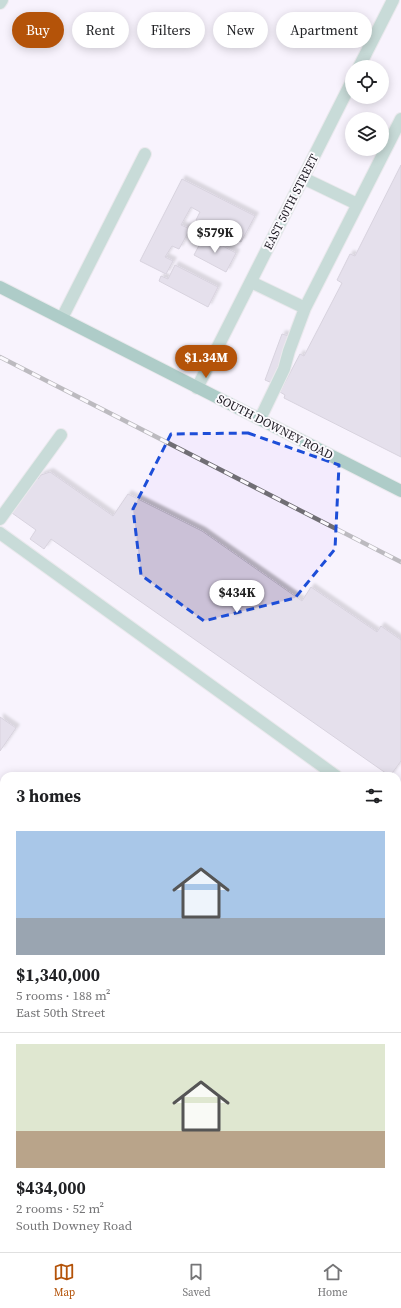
<!DOCTYPE html>
<meta charset="utf-8">
<style>
body{margin:0;font-family:"Source Serif 4",serif;background:#f2f2f2;color:#202124;height:100vh;display:flex;flex-direction:column;font-size:15px;white-space:nowrap}
*{box-sizing:border-box;margin:0}
p{font-size:13px;color:#757577}
.icon{flex:none;width:22px;height:22px;fill:none;stroke:currentColor;stroke-width:2;stroke-linecap:round;stroke-linejoin:round}
.map{position:relative;flex:1;overflow:hidden}
.drawer{position:absolute;left:0px;top:772px;width:401px;height:480px;display:flex;flex-direction:column;background:#fff;border-radius:12px 12px 0 0;box-shadow:0 2px 10px #0003}
.drawer>*{flex:none}
.hud{position:absolute;left:12px;top:12px;width:377px;height:36px;display:flex;gap:8px}
.fabs{position:absolute;left:345px;top:60px;display:grid;gap:8px}
.fabs a{display:grid;place-items:center;width:44px;height:44px;border-radius:50%;background:#fff;box-shadow:0 2px 10px #0003;font-size:20px}
.price{position:absolute;translate:-50% -34px;padding:0 9px;border-radius:14px;background:#fff;color:#222;font-size:13px;line-height:26px;filter:drop-shadow(0 1px 2px #0008)}
.price::after{content:'';position:absolute;left:50%;top:24px;width:12px;height:9px;margin-left:-6px;background:inherit;clip-path:polygon(0 0,100% 0,50% 100%)}
.price.selected{background:#b45309;color:#fff}
ul{padding:0;list-style:none}
li{display:grid;align-content:center;gap:8px;height:212px;padding:0 16px}
li+li{border-top:1px solid #e0e0e0}
li span{display:grid;place-items:center;height:124px;border-radius:0px;color:#555}
li>.icon{margin-inline-start:auto}
span .icon{width:72px;height:72px;fill:#fffc;stroke-width:1}
li b{font-size:17px}
h2{display:flex;justify-content:space-between;align-items:center;height:48px;padding:0 16px;font-size:17px}
.chip{padding:0 14px;border-radius:18px;background:#fff;box-shadow:0 2px 10px #0003;font-size:14px;line-height:36px}
.chip.selected{background:#b45309;color:#fff}
.tabs{display:flex;justify-content:space-around;align-items:center;height:56px;border-top:1px solid #e0e0e0;background:#fff;font-size:11px;color:#757577}
.tabs a{display:grid;justify-items:center;gap:2px}
.tabs .selected{color:#b45309}
.map>svg:first-child{display:block}
.built{fill:#f3ebfd;fill-rule:evenodd}
.building{fill:#cbc1d7;stroke:#ada4b9;filter:url(#shadow)}
.lines{fill:none;stroke-linecap:round;stroke-linejoin:round}
.lane-casing{stroke:#d7d5da;stroke-width:14}
.street-casing{stroke:#d7d5da;stroke-width:14}
.secondary-casing{stroke:#d7d5da;stroke-width:14}
.lane{stroke:#8bb7ac;stroke-width:12}
.street{stroke:#8bb7ac;stroke-width:12}
.secondary{stroke:#519687;stroke-width:12}
.rail-casing{stroke:#706e74;stroke-width:4.5}
.rail{stroke:#fbf9fd;stroke-width:3;stroke-dasharray:9;stroke-linecap:butt}
.marked{fill:none;stroke:#1d4ed8;stroke-width:3;stroke-dasharray:8 5;stroke-linejoin:round}
.labels{text-anchor:middle;dominant-baseline:central;stroke-width:4;stroke-linejoin:round;paint-order:stroke}
.street-label{font-size:12px;fill:#1c1921;stroke:#fbf9fd}
</style>
<div class="map">
<svg width="401" height="1252" viewBox="0 0 401 1252">
<defs>
<filter id="shadow"><feDropShadow dx="3.5" dy="-3.5" stdDeviation="1" flood-color="#0004"/></filter>
</defs>
<rect width="100%" height="100%" fill="#fbf9fd"/>
<path class="built" d="M0,0H401V1252H0ZM352,67H382V97H352ZM352,119H382V149H352ZM4,776H397V1248H4Z"/>
<path class="building" d="M401,165V457L284,398L285,395L280,392L300,354L304,356L342,283L337,280L350,254L355,256Z
M182,179L255,216L241,242L228,236L232,228L221,222L217,230L196,220L200,212L191,207L181,225L190,229L179,249L172,246L165,257L173,261L166,274L140,261Z
M204,236L236,253L226,272L194,255Z
M175,265L218,287L208,307L159,281L161,276L168,279Z
M282,334L289,336L272,383L265,380Z
M50,472L113,516L128,494L202,531L302,601L311,587L377,632L381,626L401,640V761L390,776L51,539L44,549L30,539L36,530L12,513L37,478L38,479L41,475Z
M0,717L16,728L0,751Z
M4,800V812L0,810V807Z
M401,807V892L397,889V812Z
M0,818L4,820V946L0,952Z
M137,1248H215L221,1252H135Z"/>
<g class="lines">
<g class="lane-casing">
<path id="lane" d="M0,3L2,0
M303,178L357,204
M251,282L305,308
M62,318L145,154
M260,419L284,369L289,351L305,308L401,119
M0,519L61,435
M0,533L336,776
M397,1000L401,1003
M397,1131L401,1125"/>
</g>
<g class="street-casing">
<path id="street" d="M359,67L393,0
M197,388L352,81
M0,1066L4,1069
M257,1248L263,1252"/>
</g>
<g class="secondary-casing">
<path id="secondary" d="M0,287L401,491
M394,1252L401,1243"/>
</g>
<use href="#lane" class="lane"/>
<use href="#street" class="street"/>
<use href="#secondary" class="secondary"/>
<g class="rail-casing">
<path id="rail" d="M0,357L401,562"/>
</g>
<use href="#rail" class="rail"/>
</g>
<path d="M0 0H401V1252H0ZM248,433L339,465L335,549L295,598L204,621L141,575L133,509L171,434Z" fill="#fbf9fd" fill-opacity=".55" fill-rule="evenodd"/>
<path class="marked" d="M248,433L339,465L335,549L295,598L204,621L141,575L133,509L171,434Z"/>
<g class="labels">
<g class="street-label">
<text transform="translate(291 202) rotate(-63)">EAST 50TH STREET</text>
<text transform="translate(275 427) rotate(27)">SOUTH DOWNEY ROAD</text>
</g>
</g>
</svg>
<div class="fabs">
<a><svg class="icon" aria-label="locate" viewBox="0 0 24 24"><circle cx="12" cy="12" r="6"/><path d="M12 2v4M12 18v4M2 12h4M18 12h4"/></svg></a>
<a><svg class="icon" aria-label="layers" viewBox="0 0 24 24"><path d="M12 4l9 5-9 5-9-5zM3 14l9 5 9-5"/></svg></a>
</div>
<b class="price" style="left:215px;top:254px">$579K</b>
<b class="price selected" style="left:206px;top:379px">$1.34M</b>
<b class="price" style="left:237px;top:614px">$434K</b>
<div class="hud">
<a class="chip selected">Buy</a>
<a class="chip">Rent</a>
<a class="chip">Filters</a>
<a class="chip">New</a>
<a class="chip">Apartment</a>
</div>
<section class="drawer">
<h2>3 homes<svg class="icon" aria-label="filters" viewBox="0 0 24 24"><path d="M4 7h16M4 17h16"/><circle cx="9" cy="7" r="2"/><circle cx="15" cy="17" r="2"/></svg></h2>
<ul>
<li><span style="background:linear-gradient(#a9c7e8 70%,#9aa5b1 0)"><svg class="icon" aria-label="home" viewBox="0 0 24 24"><path d="M3 11l9-7 9 7M6 9v11h12V9"/></svg></span><div><b>$1,340,000</b><p>5 rooms · 188 m²</p><p>East 50th Street</p></div></li>
<li><span style="background:linear-gradient(#dfe7d0 70%,#b9a48a 0)"><svg class="icon" aria-label="home" viewBox="0 0 24 24"><path d="M3 11l9-7 9 7M6 9v11h12V9"/></svg></span><div><b>$434,000</b><p>2 rooms · 52 m²</p><p>South Downey Road</p></div></li>
</ul>
</section>
</div>
<nav class="tabs">
<a class="selected"><svg class="icon" aria-label="map" viewBox="0 0 24 24"><path d="M3 6l6-2 6 2 6-2v14l-6 2-6-2-6 2zM9 4v14M15 6v14"/></svg>Map</a>
<a><svg class="icon" aria-label="saved" viewBox="0 0 24 24"><path d="M7 4h10v16l-5-4-5 4z"/></svg>Saved</a>
<a><svg class="icon" aria-label="home" viewBox="0 0 24 24"><path d="M3 11l9-7 9 7M6 9v11h12V9"/></svg>Home</a>
</nav>
